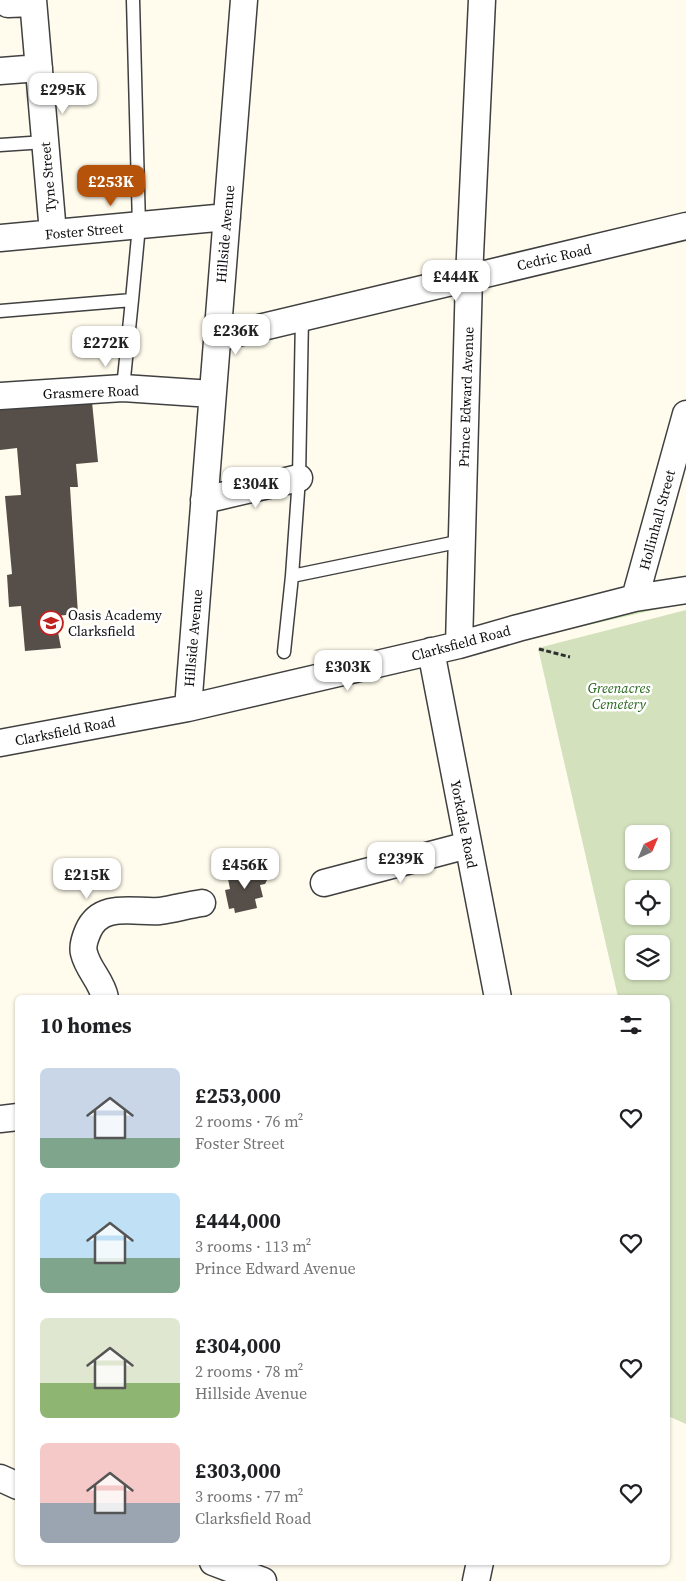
<!DOCTYPE html>
<meta charset="utf-8">
<style>
body{margin:0;font-family:"Source Serif 4",serif;background:#f6f6f6;color:#202124;height:100vh;display:flex;flex-direction:column;font-size:19px;white-space:nowrap}
*{box-sizing:border-box;margin:0}
p{font-size:16px;color:#757577}
.icon{flex:none;width:28px;height:28px;fill:none;stroke:currentColor;stroke-width:2;stroke-linecap:round;stroke-linejoin:round}
.map{position:relative;flex:1;overflow:hidden}
.sheet{position:absolute;left:15px;top:995px;width:655px;height:570px;display:flex;flex-direction:column;background:#fff;border-radius:8px;box-shadow:0 1px 4px #0004}
.sheet>*{flex:none}
.needle{width:32px;rotate:44deg}
.controls{position:absolute;left:625px;top:825px;display:grid;gap:10px}
.controls a{display:grid;place-items:center;width:45px;height:45px;border-radius:8px;background:#fff;box-shadow:0 1px 4px #0004;font-size:25px}
.price{position:absolute;translate:-50% -42px;padding:0 11px;border-radius:10px;background:#fff;color:#222;font-size:16px;line-height:32px;filter:drop-shadow(0 1px 2px #0008)}
.price::after{content:'';position:absolute;left:50%;top:30px;width:15px;height:11px;margin-left:-8px;background:inherit;clip-path:polygon(0 0,100% 0,50% 100%)}
.price.selected{background:#b45309;color:#fff}
ul{padding:0;list-style:none}
li{display:flex;align-items:center;gap:15px;height:125px;padding:0 25px}
li span{display:grid;place-items:center;flex:none;width:140px;height:100px;border-radius:8px;color:#555}
li>.icon{margin-inline-start:auto}
span .icon{width:60px;height:60px;fill:#fffc;stroke-width:1}
li b{font-size:21px}
h2{display:flex;justify-content:space-between;align-items:center;height:60px;padding:0 25px;font-size:21px}
.map>svg:first-child{display:block}
.green{fill:#ceeab5}
.cemetery{fill:#d3e1bd;fill-rule:evenodd}
.building{fill:#564f49}
.lines{fill:none;stroke-linecap:round;stroke-linejoin:round}
.lane-casing{stroke:#404040;stroke-width:15}
.street-casing{stroke:#404040;stroke-width:29}
.path{stroke:#2f2f2f;stroke-width:3;stroke-dasharray:5 2.5;stroke-linecap:butt}
.lane{stroke:#fff;stroke-width:12}
.street{stroke:#fff;stroke-width:26}
.labels{text-anchor:middle;dominant-baseline:central;stroke-width:5;stroke-linejoin:round;paint-order:stroke}
.street-label{font-size:14px;fill:#0d0d0d;stroke:#fff}
.poi-label{font-size:14px;fill:#0d0d0d;stroke:#fff;text-anchor:start}
.park-label{font-size:14px;font-style:italic;fill:#26661b;stroke:#fff}
</style>
<div class="map">
<svg width="686" height="1581" viewBox="0 0 686 1581">
<rect width="100%" height="100%" fill="#fffced"/>
<path class="green" d="M678,599L680,604L532,638L530,631Z"/>
<path class="cemetery" d="M686,610V1424L668,1416V998L618,997L538,648ZM634,834H661V861H634ZM634,889H661V916H634ZM634,944H661V971H634Z"/>
<path class="building" d="M92,402L98,462L76,464L78,487H70L78,614L55,616L61,648L25,651L21,606L9,607L7,575L12,574L5,496L21,495L17,448L0,450V410Z
M248,869L249,874L261,871L267,873L268,878L265,884L260,885L263,897L255,899L257,908L235,913L234,908L229,909L225,890L230,889L227,874Z"/>
<g class="lines">
<g class="lane-casing">
<path id="lane" d="M0,145L45,142
M0,311L132,300L139,226L133,0
M123,388L132,300
M292,576L462,541
M284,652L292,576L299,478L302,317"/>
</g>
<g class="street-casing">
<path id="street" d="M6,0L8,4L33,3
M33,0L53,233
M0,71L39,68
M0,238L227,217
M217,338L686,226
M0,396L123,388L212,394
M204,500L299,478
M635,598L686,414
M459,645L469,277L482,0
M431,651L498,998
M188,708L244,0
M0,743L188,708L459,645L518,628L635,598L686,590
M324,883L468,845
M105,998C102,981 88,970 84,953C82,946 85,938 88,931C101,901 135,913 160,911C174,909 188,905 202,903
M0,1119L18,1117
M0,1478L18,1486
M213,1562L263,1581
M476,1581L480,1562"/>
</g>
<path class="path" d="M539,649L570,657"/>
<use href="#lane" class="lane"/>
<use href="#street" class="street"/>
</g>
<defs>
<g id="school-ring" transform="scale(1.25)"><circle r="9.5" fill="#fff" stroke="#c12220" stroke-width="1.5"/><path d="M0-5L7-2L0 1L-7-2ZM-4 1L0 2.5L4 1V4Q0 6-4 4Z" fill="#c12220"/></g>
</defs>
<g fill-rule="evenodd">
<use href="#school-ring" x="51" y="623"/>
</g>
<g class="labels">
<g class="street-label">
<text transform="translate(48 177) rotate(-95)">Tyne Street</text>
<text transform="translate(84 231) rotate(-5)">Foster Street</text>
<text transform="translate(225 234) rotate(-85)">Hillside Avenue</text>
<text transform="translate(554 257) rotate(-13)">Cedric Road</text>
<text transform="translate(91 392) rotate(-2)">Grasmere Road</text>
<text transform="translate(466 397) rotate(-88)">Prince Edward Avenue</text>
<text transform="translate(657 520) rotate(-75)">Hollinhall Street</text>
<text transform="translate(193 638) rotate(-85)">Hillside Avenue</text>
<text transform="translate(461 643) rotate(-15)">Clarksfield Road</text>
<text transform="translate(65 731) rotate(-11)">Clarksfield Road</text>
<text transform="translate(464 824) rotate(79)">Yorkdale Road</text>
</g>
<g class="poi-label">
<text x="68" y="615">Oasis Academy<tspan x="68" dy="16">Clarksfield</tspan></text>
</g>
<g class="park-label">
<text x="619" y="688">Greenacres<tspan x="619" dy="16">Cemetery</tspan></text>
</g>
</g>
</svg>
<div class="controls">
<a><svg class="needle" viewBox="-14 -14 28 28"><path d="M0-13l5 13h-10z" fill="#e53935"/><path d="M0 13l5-13h-10z" fill="#757577"/></svg></a>
<a><svg class="icon" aria-label="locate" viewBox="0 0 24 24"><circle cx="12" cy="12" r="6"/><path d="M12 2v4M12 18v4M2 12h4M18 12h4"/></svg></a>
<a><svg class="icon" aria-label="layers" viewBox="0 0 24 24"><path d="M12 4l9 5-9 5-9-5zM3 14l9 5 9-5"/></svg></a>
</div>
<b class="price" style="left:63px;top:115px">£295K</b>
<b class="price selected" style="left:111px;top:207px">£253K</b>
<b class="price" style="left:456px;top:302px">£444K</b>
<b class="price" style="left:236px;top:356px">£236K</b>
<b class="price" style="left:106px;top:368px">£272K</b>
<b class="price" style="left:256px;top:509px">£304K</b>
<b class="price" style="left:348px;top:692px">£303K</b>
<b class="price" style="left:401px;top:884px">£239K</b>
<b class="price" style="left:245px;top:890px">£456K</b>
<b class="price" style="left:87px;top:900px">£215K</b>
<section class="sheet">
<h2>10 homes<svg class="icon" aria-label="filters" viewBox="0 0 24 24"><path d="M4 7h16M4 17h16"/><circle cx="9" cy="7" r="2"/><circle cx="15" cy="17" r="2"/></svg></h2>
<ul>
<li><span style="background:linear-gradient(#c9d6e8 70%,#7fa58c 0)"><svg class="icon" aria-label="home" viewBox="0 0 24 24"><path d="M3 11l9-7 9 7M6 9v11h12V9"/></svg></span><div><b>£253,000</b><p>2 rooms · 76 m²</p><p>Foster Street</p></div><svg class="icon" aria-label="heart" viewBox="0 0 24 24"><path d="M12 20l-8-8c-3-5 5-10 8-4 3-6 11-1 8 4z"/></svg></li>
<li><span style="background:linear-gradient(#bfe0f5 65%,#7fa58c 0)"><svg class="icon" aria-label="home" viewBox="0 0 24 24"><path d="M3 11l9-7 9 7M6 9v11h12V9"/></svg></span><div><b>£444,000</b><p>3 rooms · 113 m²</p><p>Prince Edward Avenue</p></div><svg class="icon" aria-label="heart" viewBox="0 0 24 24"><path d="M12 20l-8-8c-3-5 5-10 8-4 3-6 11-1 8 4z"/></svg></li>
<li><span style="background:linear-gradient(#dfe7d0 65%,#8fb573 0)"><svg class="icon" aria-label="home" viewBox="0 0 24 24"><path d="M3 11l9-7 9 7M6 9v11h12V9"/></svg></span><div><b>£304,000</b><p>2 rooms · 78 m²</p><p>Hillside Avenue</p></div><svg class="icon" aria-label="heart" viewBox="0 0 24 24"><path d="M12 20l-8-8c-3-5 5-10 8-4 3-6 11-1 8 4z"/></svg></li>
<li><span style="background:linear-gradient(#f6c9c9 60%,#9aa5b1 0)"><svg class="icon" aria-label="home" viewBox="0 0 24 24"><path d="M3 11l9-7 9 7M6 9v11h12V9"/></svg></span><div><b>£303,000</b><p>3 rooms · 77 m²</p><p>Clarksfield Road</p></div><svg class="icon" aria-label="heart" viewBox="0 0 24 24"><path d="M12 20l-8-8c-3-5 5-10 8-4 3-6 11-1 8 4z"/></svg></li>
</ul>
</section>
</div>
